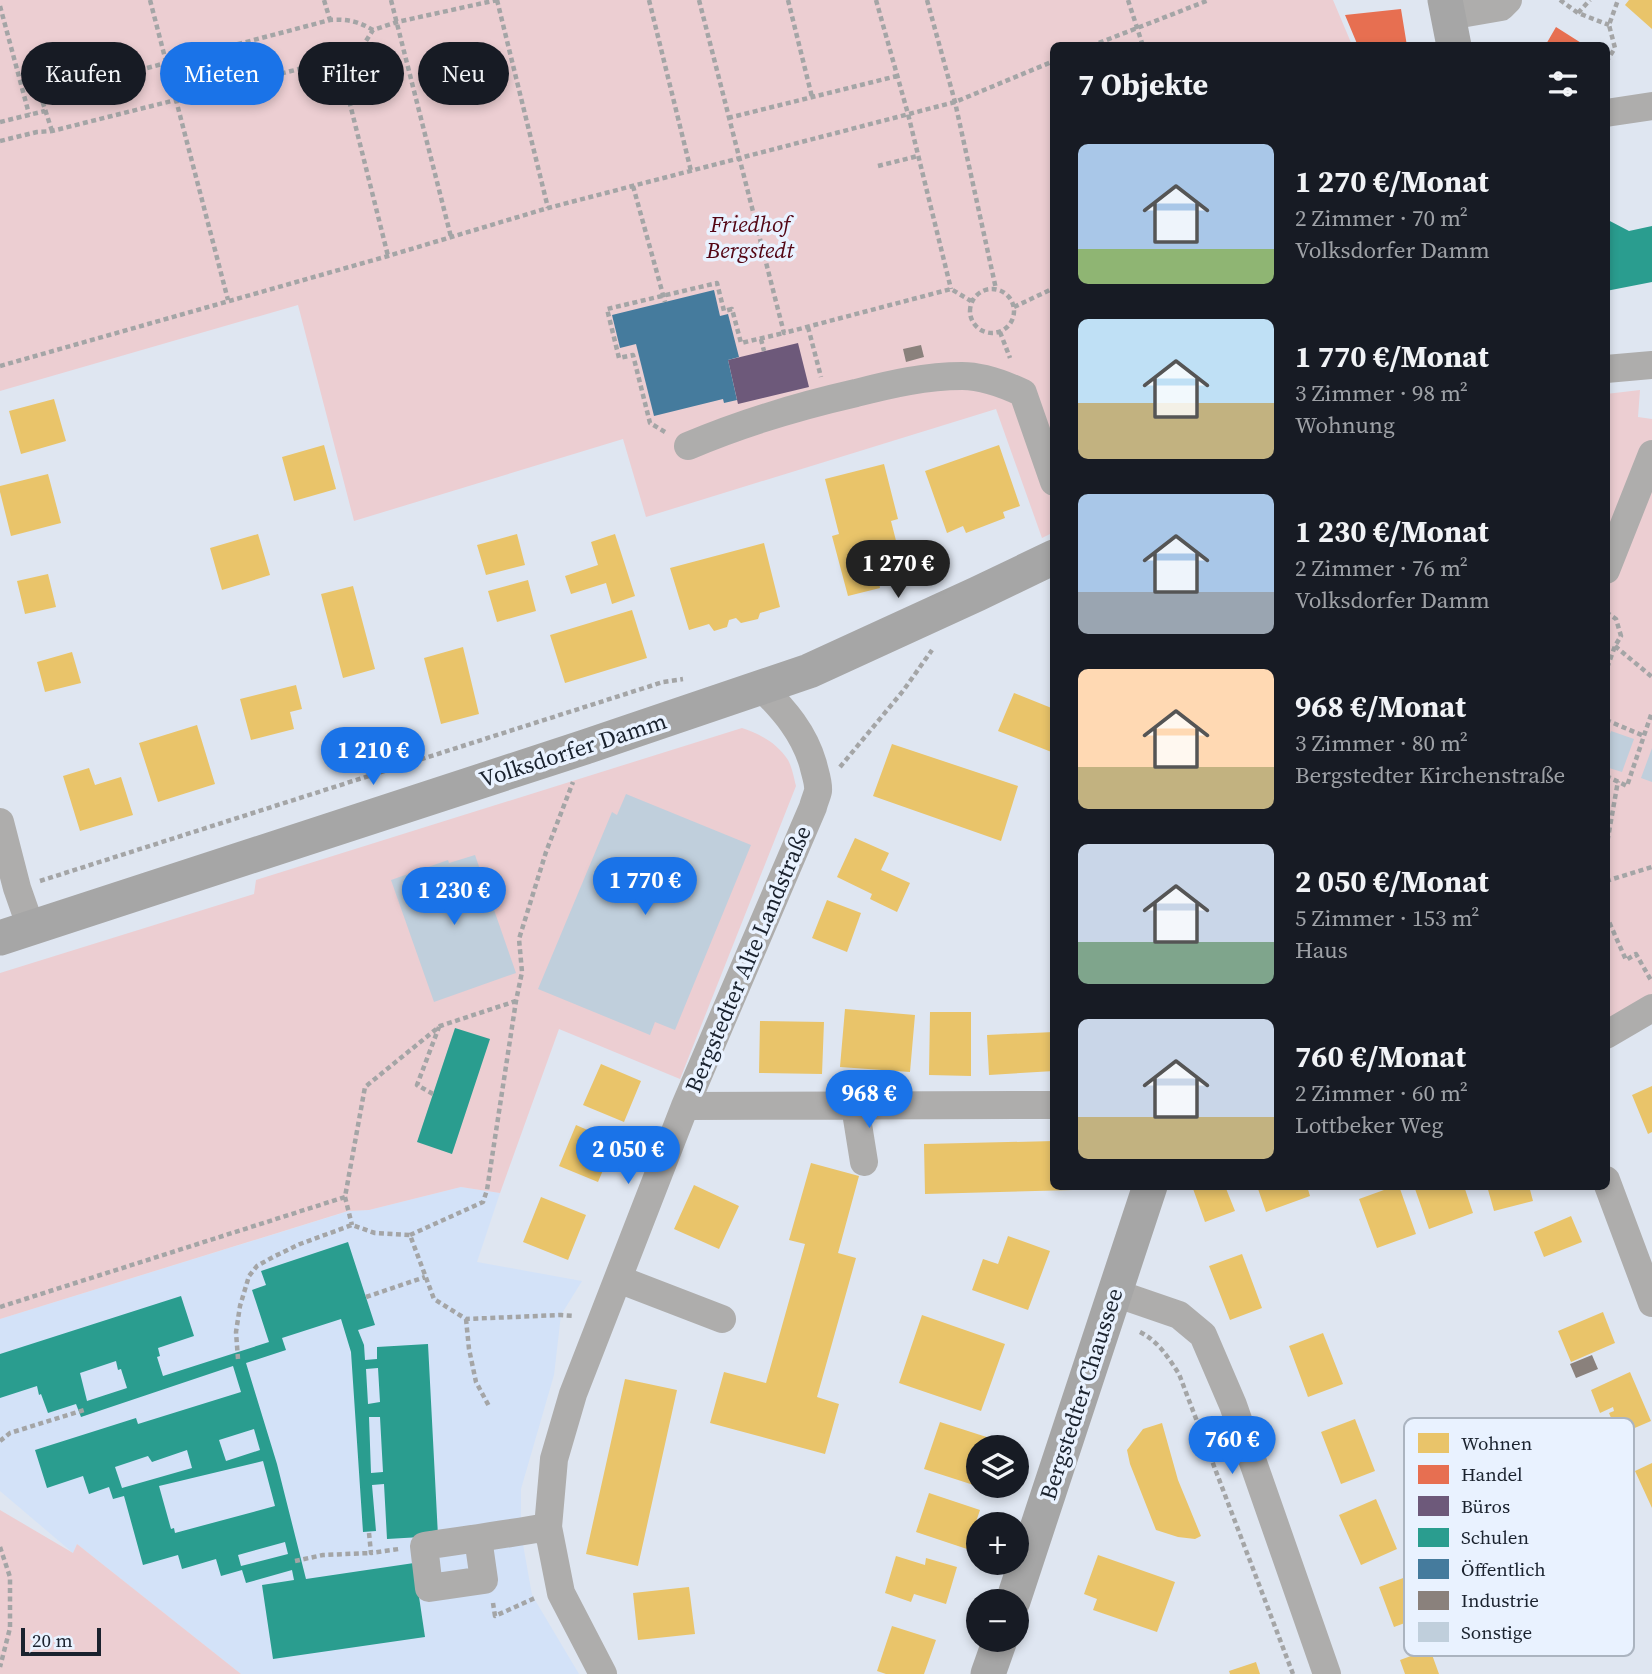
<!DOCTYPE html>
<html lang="de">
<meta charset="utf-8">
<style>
body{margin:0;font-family:"Source Serif 4",serif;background:#242831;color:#f1f3f6;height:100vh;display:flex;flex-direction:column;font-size:26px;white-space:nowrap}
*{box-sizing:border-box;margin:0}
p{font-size:23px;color:#9ea1a6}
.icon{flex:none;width:38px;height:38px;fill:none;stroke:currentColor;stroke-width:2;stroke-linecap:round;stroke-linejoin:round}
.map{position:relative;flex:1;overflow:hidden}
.sheet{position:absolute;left:1050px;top:42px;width:560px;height:1148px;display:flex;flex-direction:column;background:#171b24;border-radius:10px;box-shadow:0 4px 10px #0003}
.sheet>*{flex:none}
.banner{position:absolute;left:21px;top:42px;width:665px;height:63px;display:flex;gap:14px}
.buttons{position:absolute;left:966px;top:1435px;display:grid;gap:14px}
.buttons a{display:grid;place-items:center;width:63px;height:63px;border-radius:50%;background:#171b24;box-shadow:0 4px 10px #0003;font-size:35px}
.scale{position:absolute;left:21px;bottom:18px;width:80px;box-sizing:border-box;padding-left:7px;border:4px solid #1a222e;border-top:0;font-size:19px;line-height:24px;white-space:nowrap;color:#1a222e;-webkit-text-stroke:5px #e9f2ff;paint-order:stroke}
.price{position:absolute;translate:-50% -60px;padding:0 16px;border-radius:24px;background:#1a73e8;color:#fff;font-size:23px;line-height:46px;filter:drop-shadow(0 2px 4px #0008)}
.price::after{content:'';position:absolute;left:50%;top:42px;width:21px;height:16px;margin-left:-10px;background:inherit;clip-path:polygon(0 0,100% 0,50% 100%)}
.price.selected{background:#222;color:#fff}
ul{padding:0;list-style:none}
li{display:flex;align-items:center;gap:21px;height:175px;padding:0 28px}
li span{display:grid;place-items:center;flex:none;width:196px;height:140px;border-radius:10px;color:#555}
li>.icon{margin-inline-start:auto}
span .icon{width:84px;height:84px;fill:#fffc;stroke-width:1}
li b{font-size:30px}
h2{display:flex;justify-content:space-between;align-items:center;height:84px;padding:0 28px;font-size:30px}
.tag{padding:0 24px;border-radius:32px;background:#171b24;box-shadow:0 4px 10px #0003;font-size:24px;line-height:63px}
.tag.selected{background:#1a73e8;color:#fff}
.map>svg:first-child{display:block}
.built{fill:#d3e2f8}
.green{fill:#ecced2}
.homes{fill:#e9c46a}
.shops{fill:#e76f51}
.offices{fill:#6d597a}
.schools{fill:#2a9d8f;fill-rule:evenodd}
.public{fill:#457b9d}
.industry{fill:#8a817c}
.building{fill:#c0cfdc}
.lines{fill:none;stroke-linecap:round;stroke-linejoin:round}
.path{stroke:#a4a5a6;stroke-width:4.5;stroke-dasharray:5 3.5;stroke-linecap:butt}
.minor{stroke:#aeadac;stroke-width:28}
.major{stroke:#a6a6a6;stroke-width:35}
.labels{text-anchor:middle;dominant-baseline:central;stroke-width:7;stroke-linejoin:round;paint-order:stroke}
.park-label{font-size:23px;font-style:italic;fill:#530513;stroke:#e9f2ff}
.street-label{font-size:23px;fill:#1a222e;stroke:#e9f2ff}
.key{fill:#e9f2ff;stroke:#abb4c0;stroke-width:2}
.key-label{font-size:19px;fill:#1a222e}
</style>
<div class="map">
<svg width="1652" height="1674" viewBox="0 0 1652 1674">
<rect width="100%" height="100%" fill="#dfe6f1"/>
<path class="built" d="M461,1187L500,1193L477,1262L582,1281L561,1315L554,1375L521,1489V1533L532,1595L579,1674H241L77,1544L73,1553L0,1491V1319L349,1211L369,1210Z"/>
<path class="green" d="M0,0H1333L1352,45L1054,46V532L1042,538L996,409L646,517L623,439L354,521L298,305L0,391Z
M1640,390L1638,417L1652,419V998L1606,1023V394Z
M742,728C760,734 777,743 788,760C792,767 794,778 796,786L680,1079L559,1029L500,1193L461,1187L369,1210L348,1211L0,1319V973L254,894L256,880Z
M0,1510L73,1553L77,1544L241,1674H0Z"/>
<path class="homes" d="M1629,0H1652V29L1625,5Z
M54,399L66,441L21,454L9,411Z
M324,445L336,489L294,501L282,457Z
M999,445L1020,506L1003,512L1005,518L966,533L963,526L947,533L925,471Z
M884,464L898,519L891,521L905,576L879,583L880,588L848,596L832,536L839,534L825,479Z
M48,474L61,523L11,536L0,492V486Z
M258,534L270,575L222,590L210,548Z
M517,534L525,565L486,575L477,545Z
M615,534L635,596L612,604L606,583L571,594L565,576L598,565L591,542Z
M764,543L780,607L760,613L758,619L741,623L736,618L729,620L727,627L714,631L709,624L689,630L670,568Z
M48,574L56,607L25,614L17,581Z
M528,580L536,611L497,622L488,591Z
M353,586L375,669L343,678L321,594Z
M632,610L647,658L565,683L550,635Z
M463,647L479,714L441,724L424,658Z
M72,652L81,683L45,692L37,662Z
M296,685L302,709L290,712L294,729L251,740L240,699Z
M1014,693L1054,709V753L998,731Z
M197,725L215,784L158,802L139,743Z
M892,744L1018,786L1001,841L873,796Z
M89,768L95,785L121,777L133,815L80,831L63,776Z
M855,838L889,853L881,870L910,883L897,912L870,899L872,894L837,877Z
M827,900L861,913L847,952L812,938Z
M845,1009L915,1015L910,1072L840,1067Z
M930,1012H971V1076L929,1075Z
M760,1021L824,1022L822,1074L759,1073Z
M1054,1032V1071L989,1075L987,1035Z
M601,1064L641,1081L624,1122L583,1105Z
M1652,1086V1132L1648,1134L1632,1095Z
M576,1125L615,1142L598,1182L559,1166Z
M1054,1141V1186H1073V1190L925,1194L924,1144Z
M811,1163L859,1176L838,1253L856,1258L817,1397L839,1404L825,1454L710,1423L724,1372L766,1383L805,1244L789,1240Z
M694,1185L739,1206L719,1249L674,1229Z
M1192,1186H1225L1235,1211L1205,1222Z
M1257,1186H1307L1310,1196L1266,1212Z
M1395,1186H1399L1416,1234L1377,1248L1359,1199Z
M1414,1186H1464L1473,1213L1429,1229Z
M1487,1186H1529L1533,1201L1494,1211Z
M541,1197L586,1215L568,1260L523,1242Z
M1571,1216L1582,1242L1544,1257L1534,1232Z
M1008,1236L1050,1251L1028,1310L972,1290L983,1259L998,1264Z
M1242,1254L1262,1308L1230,1320L1209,1266Z
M1603,1312L1615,1343L1571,1362L1558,1331Z
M922,1315L1005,1344L981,1411L899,1383Z
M1323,1333L1343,1384L1308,1397L1289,1346Z
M1630,1372L1651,1421L1623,1433L1619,1423L1614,1425L1609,1413L1614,1411L1613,1407L1600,1413L1591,1390Z
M625,1379L677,1390L638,1566L586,1554Z
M1355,1419L1375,1471L1341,1484L1321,1432Z
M940,1422L1002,1442L1000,1447H978V1486H988L986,1489L924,1469Z
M1162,1423L1178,1480L1201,1536L1195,1539L1178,1537L1156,1530L1130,1464L1127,1450L1143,1429Z
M1652,1463V1508L1635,1471Z
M929,1493L980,1510L967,1549L916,1532Z
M1376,1499L1397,1549L1361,1565L1339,1515Z
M1098,1555L1175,1582L1157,1632L1093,1610L1097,1599L1084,1594Z
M896,1556L925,1565L926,1558L957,1567L946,1604L914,1594L911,1602L885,1593Z
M1414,1574L1429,1614L1394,1627L1379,1587Z
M689,1587L695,1634L638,1640L633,1593Z
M892,1626L936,1640L924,1674H886L877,1671Z
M1430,1649L1439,1674H1405L1400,1660Z
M1256,1662L1260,1674H1230L1229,1671Z"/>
<path class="shops" d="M1401,9L1407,46H1358L1345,15Z
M1556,27L1586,46H1545Z"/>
<path class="offices" d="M798,343L809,387L738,404L728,360Z"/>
<path class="schools" d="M1606,219L1629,231L1652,226V282L1606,291Z
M455,1028L490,1039L452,1154L417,1142Z
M348,1242L375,1325L358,1330L364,1345L365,1360L377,1359V1347L428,1344L438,1536L387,1539L384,1484L372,1485L376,1531L363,1532L351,1352L341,1319L282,1338L286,1350L246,1363L277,1464L306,1579L414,1563L425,1637L273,1659L262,1585L294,1580L292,1570L246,1583L242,1570L221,1576L216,1559L182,1569L178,1555L143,1565L124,1496L113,1499L109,1487L89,1494L83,1476L47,1488L35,1450L136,1418L138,1424L241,1392L233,1366L81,1417L76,1404L48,1413L41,1394L39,1395L37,1386L0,1398V1354L181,1296L194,1336L158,1348L160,1356L157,1357L163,1376L269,1342L252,1290L266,1285L261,1271ZM116,1361L118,1370L121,1369L127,1388L87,1401L80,1373ZM378,1368L380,1402L368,1404L366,1369ZM369,1417H380L383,1472L371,1473ZM254,1429L260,1450L226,1461L219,1440ZM187,1450L192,1468L122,1488L115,1467L148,1456L152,1462ZM263,1461L275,1506L175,1533L174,1528L171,1529L159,1486ZM285,1542L288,1554L241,1566L238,1555Z"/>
<path class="public" d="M714,290L720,316L728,314L739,357L728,360L737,400L724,403L723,399L654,416L636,344L620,348L612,315Z"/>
<path class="industry" d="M921,345L924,357L906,362L903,349Z
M1592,1355L1598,1369L1576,1378L1570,1364Z"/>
<path class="building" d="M1611,731L1634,739L1622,772L1606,767V744Z
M1652,748V782L1641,778Z
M626,794L751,845L675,1030L655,1022L650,1035L538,989L612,812L617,815Z
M475,855L516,973L434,1002L391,880L448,860L449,863Z"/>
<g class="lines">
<path class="path" d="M150,0L228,300
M324,0L330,20
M391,0L451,237
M497,0L548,208
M649,0L691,171
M699,0L784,333L951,289L971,301
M788,0L812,97
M876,0L908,114L951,289
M927,0L955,102L996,289
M1128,0L1143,46
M1560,0L1578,13L1609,25
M0,6L29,114
M1578,13L1590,0
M1091,46L1209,0
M339,60L388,256
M1606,62L1615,48L1609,25L1618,0
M728,118L897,76
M0,122L45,111
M52,131L42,100L44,95L330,20C347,19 358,21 373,30
M0,141L37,132L52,131L339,59L362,47L373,30L397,22L497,0
M878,166L918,156
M633,186L665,302
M970 311a22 22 0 1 1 44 0a22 22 0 1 1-44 0Z
M1014,307L1054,288
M808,327L821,377
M1000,332L1010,358
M761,339L764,351
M0,366L388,256L548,208L955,102L1054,61
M665,432L650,423L633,355L619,358L607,309L717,283L724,311L732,309L741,343L784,333
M1606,612L1616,619L1621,636L1615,646L1606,671
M1615,646L1652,677
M1606,720L1644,736
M840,767L903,691L932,650
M1606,776L1627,786L1652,712
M1606,849L1618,781
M40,881L663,682L683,679
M1606,881L1652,867
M1606,915L1626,960L1636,954L1652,982
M433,1094L417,1085L439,1027
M345,1197L352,1225
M410,1235L483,1202L487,1190L516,1001L522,972L519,939L546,852L573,782
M366,1297L425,1277
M0,1307L345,1197L365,1087L440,1026L516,1001
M466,1319L469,1349L476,1382L490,1408
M1140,1332C1158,1341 1168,1357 1179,1374L1293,1674
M238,1359L236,1332L240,1306L249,1276L257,1266L273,1257L300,1244L352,1225L375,1233L410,1235L434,1299L466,1319L561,1315L575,1316
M0,1441L10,1433L84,1410
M369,1533L371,1553L399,1549
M0,1547L10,1577V1628L0,1667
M295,1561L323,1555L371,1553
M493,1603L495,1616L535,1598"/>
<path class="minor" d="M1449,16L1501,7L1508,0
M1606,113L1652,106
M1606,369L1652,365
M688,446C742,423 799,406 856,393C891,384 926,376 962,376C983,376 1004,384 1023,393L1054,482
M1606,570L1652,454
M0,822L17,888L31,928
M1606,1035L1652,1008
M685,1106L1054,1105
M855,1106L864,1162
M1606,1180L1652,1303
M618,1279L722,1319
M1115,1293L1179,1315L1203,1335L1233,1405L1327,1674
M478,1538L484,1580L429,1588L424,1546C465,1540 507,1534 548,1527
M603,1674L561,1593L548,1527L554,1459L573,1394L685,1106L813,807C814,802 817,796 818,791C819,783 815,773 813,764C804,733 785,711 762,688"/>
<path class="major" d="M1445,0L1454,46
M0,938L585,747L809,671L977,594L1054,557
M1013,1601L1150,1186
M988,1674L1000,1640"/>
</g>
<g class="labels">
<g class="park-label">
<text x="750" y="224">Friedhof<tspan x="750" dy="26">Bergstedt</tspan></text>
</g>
<g class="street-label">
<text transform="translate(573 750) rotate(-18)">Volksdorfer Damm</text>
<text transform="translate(748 959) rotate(-67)">Bergstedter Alte Landstraße</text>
<text transform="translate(1081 1394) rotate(-72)">Bergstedter Chaussee</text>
</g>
</g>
<rect x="1404" y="1418" width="230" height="238" rx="10" class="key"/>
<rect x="1418" y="1433" width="31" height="20" fill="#e9c46a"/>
<rect x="1418" y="1465" width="31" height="19" fill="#e76f51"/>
<rect x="1418" y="1496" width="31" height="20" fill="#6d597a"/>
<rect x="1418" y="1528" width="31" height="19" fill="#2a9d8f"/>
<rect x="1418" y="1559" width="31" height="20" fill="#457b9d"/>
<rect x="1418" y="1591" width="31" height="19" fill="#8a817c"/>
<rect x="1418" y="1622" width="31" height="20" fill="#c0cfdc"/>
<g class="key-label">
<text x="1461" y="1450">Wohnen</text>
<text x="1461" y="1481">Handel</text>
<text x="1461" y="1513">Büros</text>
<text x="1461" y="1544">Schulen</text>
<text x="1461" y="1576">Öffentlich</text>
<text x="1461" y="1607">Industrie</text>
<text x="1461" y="1639">Sonstige</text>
</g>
</svg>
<div class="buttons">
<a><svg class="icon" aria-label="layers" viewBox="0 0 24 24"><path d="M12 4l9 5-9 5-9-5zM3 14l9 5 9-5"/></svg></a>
<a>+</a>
<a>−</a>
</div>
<div class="scale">20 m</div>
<b class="price selected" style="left:898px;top:600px">1 270 €</b>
<b class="price" style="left:373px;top:787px">1 210 €</b>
<b class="price" style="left:645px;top:917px">1 770 €</b>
<b class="price" style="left:454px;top:927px">1 230 €</b>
<b class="price" style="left:869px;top:1130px">968 €</b>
<b class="price" style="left:628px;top:1186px">2 050 €</b>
<b class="price" style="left:1232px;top:1476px">760 €</b>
<div class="banner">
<a class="tag">Kaufen</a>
<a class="tag selected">Mieten</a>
<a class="tag">Filter</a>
<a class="tag">Neu</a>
</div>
<section class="sheet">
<h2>7 Objekte<svg class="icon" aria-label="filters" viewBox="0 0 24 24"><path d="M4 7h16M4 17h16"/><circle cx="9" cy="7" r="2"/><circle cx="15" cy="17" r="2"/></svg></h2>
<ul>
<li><span style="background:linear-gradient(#a9c7e8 75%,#8fb573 0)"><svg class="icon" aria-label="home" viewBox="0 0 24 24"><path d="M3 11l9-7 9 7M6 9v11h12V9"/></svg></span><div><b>1 270 €/Monat</b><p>2 Zimmer · 70 m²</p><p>Volksdorfer Damm</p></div></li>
<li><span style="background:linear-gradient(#bfe0f5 60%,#c2b280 0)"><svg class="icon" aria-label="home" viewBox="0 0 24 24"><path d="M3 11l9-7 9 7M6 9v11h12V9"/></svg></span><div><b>1 770 €/Monat</b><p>3 Zimmer · 98 m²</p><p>Wohnung</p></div></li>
<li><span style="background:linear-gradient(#a9c7e8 70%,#9aa5b1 0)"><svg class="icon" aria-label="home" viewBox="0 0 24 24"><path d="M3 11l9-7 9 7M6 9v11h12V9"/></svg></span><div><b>1 230 €/Monat</b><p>2 Zimmer · 76 m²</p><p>Volksdorfer Damm</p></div></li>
<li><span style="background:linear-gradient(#ffd9b3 70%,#c2b280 0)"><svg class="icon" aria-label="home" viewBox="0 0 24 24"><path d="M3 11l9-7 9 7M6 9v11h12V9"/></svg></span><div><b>968 €/Monat</b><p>3 Zimmer · 80 m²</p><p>Bergstedter Kirchenstraße</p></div></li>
<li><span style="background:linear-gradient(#c9d6e8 70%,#7fa58c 0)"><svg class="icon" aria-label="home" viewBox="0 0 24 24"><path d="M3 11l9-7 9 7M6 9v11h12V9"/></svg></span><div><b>2 050 €/Monat</b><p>5 Zimmer · 153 m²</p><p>Haus</p></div></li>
<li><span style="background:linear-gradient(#c9d6e8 70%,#c2b280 0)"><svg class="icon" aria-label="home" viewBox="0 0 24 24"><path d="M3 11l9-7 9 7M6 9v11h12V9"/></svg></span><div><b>760 €/Monat</b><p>2 Zimmer · 60 m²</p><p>Lottbeker Weg</p></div></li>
</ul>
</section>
</div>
